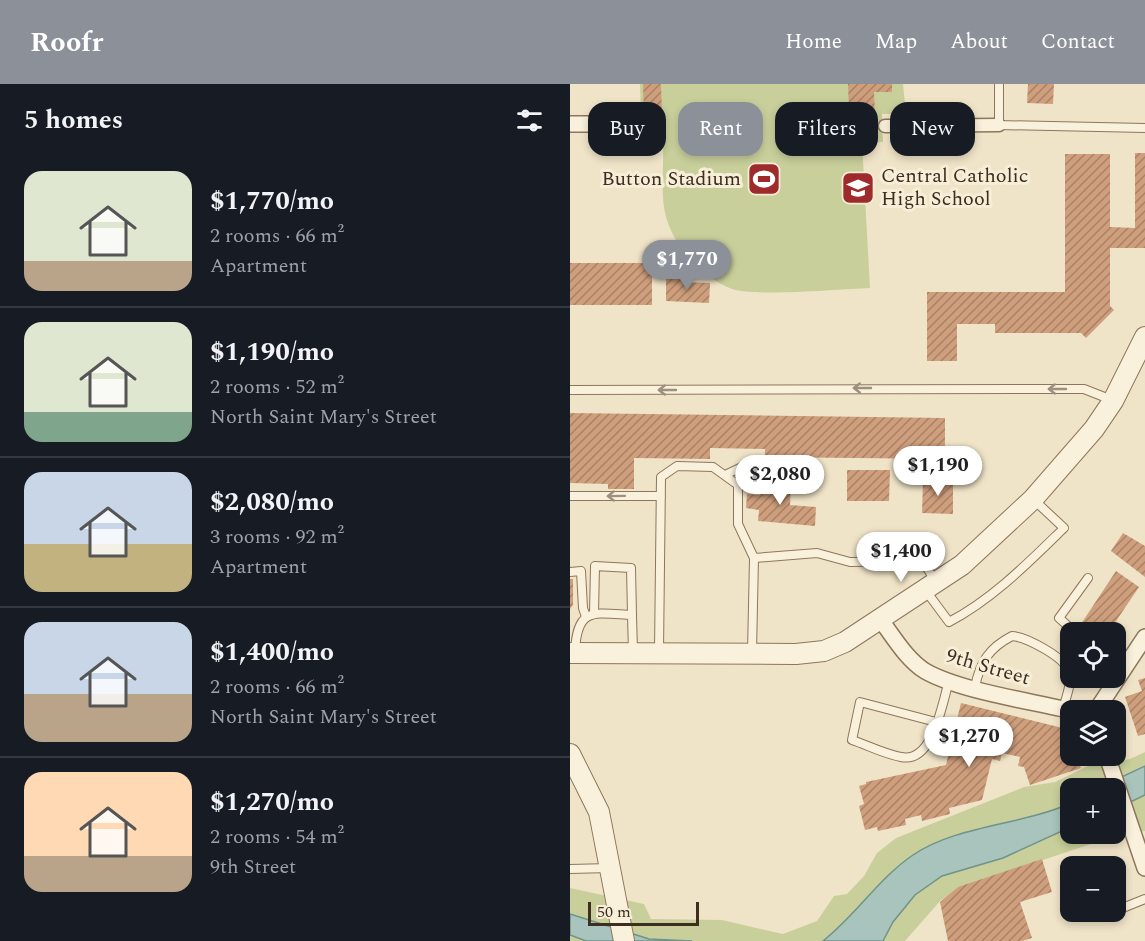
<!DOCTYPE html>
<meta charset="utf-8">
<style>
body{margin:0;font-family:Spectral,serif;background:#20242c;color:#f1f3f6;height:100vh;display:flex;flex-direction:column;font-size:22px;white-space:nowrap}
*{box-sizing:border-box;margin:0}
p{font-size:20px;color:#9ea1a6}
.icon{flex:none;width:33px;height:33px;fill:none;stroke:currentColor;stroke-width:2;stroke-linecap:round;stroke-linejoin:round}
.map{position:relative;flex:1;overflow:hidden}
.panel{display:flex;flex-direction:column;background:#171b24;width:570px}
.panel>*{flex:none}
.hud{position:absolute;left:18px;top:18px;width:466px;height:54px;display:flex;gap:12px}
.buttons{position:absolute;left:490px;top:538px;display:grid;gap:12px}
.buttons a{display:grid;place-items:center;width:66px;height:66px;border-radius:12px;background:#171b24;box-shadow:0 3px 9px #0003;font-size:30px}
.scale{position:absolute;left:18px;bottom:15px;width:111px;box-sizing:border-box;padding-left:6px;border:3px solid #3d2e20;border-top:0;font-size:16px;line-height:21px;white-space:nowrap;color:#3d2e20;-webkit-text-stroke:4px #f7eed8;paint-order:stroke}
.price{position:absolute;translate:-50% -51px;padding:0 14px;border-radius:21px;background:#fff;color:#222;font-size:20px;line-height:39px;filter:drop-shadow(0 2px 3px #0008)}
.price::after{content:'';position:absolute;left:50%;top:36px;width:18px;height:14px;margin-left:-9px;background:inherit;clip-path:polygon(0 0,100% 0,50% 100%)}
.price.active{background:#8c9099;color:#fff}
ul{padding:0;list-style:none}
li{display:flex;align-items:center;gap:18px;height:150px;padding:0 24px}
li+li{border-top:2px solid #363941}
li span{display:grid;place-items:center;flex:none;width:168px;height:120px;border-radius:18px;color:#555}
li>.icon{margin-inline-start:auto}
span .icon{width:72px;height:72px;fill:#fffc;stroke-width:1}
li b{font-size:26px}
h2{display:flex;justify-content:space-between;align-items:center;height:72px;padding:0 24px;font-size:26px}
.chip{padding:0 21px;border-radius:18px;background:#171b24;box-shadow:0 3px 9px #0003;font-size:21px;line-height:54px}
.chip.active{background:#8c9099;color:#fff}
header{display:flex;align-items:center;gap:36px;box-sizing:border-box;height:84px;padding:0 30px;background:#8c9099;color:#fff}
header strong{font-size:28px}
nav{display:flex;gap:33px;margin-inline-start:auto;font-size:21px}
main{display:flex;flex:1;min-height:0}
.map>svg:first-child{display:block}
.park{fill:#c9cf9b;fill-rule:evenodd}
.water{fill:#a9c4bc;stroke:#6f938a;stroke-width:1.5}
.building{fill:url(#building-hatch)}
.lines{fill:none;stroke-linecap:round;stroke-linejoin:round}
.service-casing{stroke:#8d765c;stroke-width:10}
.pedestrian-casing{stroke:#8d765c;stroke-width:15}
.minor-casing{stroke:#8d765c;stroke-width:18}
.tertiary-casing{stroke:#8d765c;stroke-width:22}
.service{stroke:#faf1dc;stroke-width:8}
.pedestrian{stroke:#faf1dc;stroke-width:12}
.minor{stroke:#faf1dc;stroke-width:15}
.tertiary{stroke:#faf1dc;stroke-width:20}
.oneway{stroke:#9c907e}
.labels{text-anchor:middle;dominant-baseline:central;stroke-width:6;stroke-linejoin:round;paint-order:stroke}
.poi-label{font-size:20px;fill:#3d2e20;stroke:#f7eed8;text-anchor:start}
.street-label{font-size:20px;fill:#3d2e20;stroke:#f7eed8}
</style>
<header>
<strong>Roofr</strong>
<nav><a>Home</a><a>Map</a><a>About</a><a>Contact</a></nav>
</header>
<main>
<section class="panel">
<h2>5 homes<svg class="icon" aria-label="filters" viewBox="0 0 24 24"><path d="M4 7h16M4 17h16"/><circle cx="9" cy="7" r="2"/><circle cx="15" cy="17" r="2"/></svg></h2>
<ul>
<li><span style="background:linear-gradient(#dfe7d0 75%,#b9a48a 0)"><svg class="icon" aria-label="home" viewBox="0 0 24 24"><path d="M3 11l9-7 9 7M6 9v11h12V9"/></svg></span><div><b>$1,770/mo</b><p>2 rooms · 66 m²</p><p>Apartment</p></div></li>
<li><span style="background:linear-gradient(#dfe7d0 75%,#7fa58c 0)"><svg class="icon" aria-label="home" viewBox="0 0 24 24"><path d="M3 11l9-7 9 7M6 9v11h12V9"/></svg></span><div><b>$1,190/mo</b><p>2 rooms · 52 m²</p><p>North Saint Mary's Street</p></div></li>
<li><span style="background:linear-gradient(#c9d6e8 60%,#c2b280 0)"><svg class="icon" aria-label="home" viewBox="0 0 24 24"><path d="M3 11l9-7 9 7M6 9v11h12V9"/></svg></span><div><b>$2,080/mo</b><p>3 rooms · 92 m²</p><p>Apartment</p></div></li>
<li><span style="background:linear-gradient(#c9d6e8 60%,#b9a48a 0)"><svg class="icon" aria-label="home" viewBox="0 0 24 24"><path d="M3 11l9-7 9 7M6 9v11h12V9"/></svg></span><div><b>$1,400/mo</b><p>2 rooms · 66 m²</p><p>North Saint Mary's Street</p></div></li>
<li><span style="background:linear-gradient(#ffd9b3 70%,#b9a48a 0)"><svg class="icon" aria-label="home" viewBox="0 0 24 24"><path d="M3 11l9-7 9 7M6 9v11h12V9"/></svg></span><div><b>$1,270/mo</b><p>2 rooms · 54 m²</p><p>9th Street</p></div></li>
</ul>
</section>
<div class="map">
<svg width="575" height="857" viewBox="0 0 575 857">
<defs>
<pattern id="building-hatch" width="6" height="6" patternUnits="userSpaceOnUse" patternTransform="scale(1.5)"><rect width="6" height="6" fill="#cf9f7d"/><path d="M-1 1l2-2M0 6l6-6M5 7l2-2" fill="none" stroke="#a98266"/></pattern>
</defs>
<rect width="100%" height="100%" fill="#f0e4c8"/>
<path class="park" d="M70,0H333L336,30H312L313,58H292L300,204C271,205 185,213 162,205C132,194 105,164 96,133C90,111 94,82 93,60H72Z
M575,668V747L542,753L392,803L371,816L335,857H0V804L74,820L81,835L152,836L213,850L247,837L264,812L277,810L294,792L307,769L326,754L454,703L485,698L518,682L560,675ZM501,705H546V750H501Z"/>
<path class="water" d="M575,682V711L546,725V705H526Z
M501,719V748L494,746L433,774L372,792L345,811L323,838L313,857H253C286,831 309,794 343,771C387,741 453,741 501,719Z
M0,830L79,855L122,857H16L0,851Z"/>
<path class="building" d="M73,0H91L93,57H75Z
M278,0H322V8H304L306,53H280Z
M458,0H484L483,20L457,19Z
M565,69H575V164H540V222L544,226L516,254L511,249H425V240H387V277H357V208H495V70H540V143L565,144Z
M0,179H82V221H0Z
M96,194H112V198L140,199L139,219L96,217Z
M0,329L375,334V375L195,373V365L140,364V375L64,374V405H38V400L0,399Z
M277,386H320L319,417H277Z
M353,397H383V430L352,429Z
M191,398L221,401L220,421L246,423L245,442L188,437L189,426L176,424L177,410L190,411Z
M553,449L575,462V493L541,467Z
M546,487L569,503L538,549H525L511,540Z
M0,495H3V521L0,525Z
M575,594V650L568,652L555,613L572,607L568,596Z
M391,619L501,646V672H518L520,677L509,680L511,684L460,701L454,683L448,682L450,673L432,669L430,677L422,675L412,716L379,724L380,730L352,737L351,731L335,735L336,741L308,747L307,743L295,746L289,722L294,720L289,702L296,700V698L376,681Z
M472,775L482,808L450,818L462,854L452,857H378L370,818L388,803Z"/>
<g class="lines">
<g class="service-casing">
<path id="service" d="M429,0V41L575,44
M0,306L501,305H514L542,316
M155,391L176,381H222
M0,412H91
M184,474L247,469L280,478L342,477L354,479L365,497
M0,488L11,487L13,524L16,533
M356,507L379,538C423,515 459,478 494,444L463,415
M24,529L25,482L61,484L62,531
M506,549L489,534L518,494
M5,568C7,522 24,529 62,531L63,568
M89,568L91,393L107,382L143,383L168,401V440L184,474L182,568
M405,603C410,578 419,564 442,552C456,553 495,573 499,588C502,600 496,613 493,625
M366,638L290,618L282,656C297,661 314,670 331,673C363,680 372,620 379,597
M0,785L40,784
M550,825L575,815"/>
</g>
<g class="pedestrian-casing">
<path id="pedestrian" d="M315,42L429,41"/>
</g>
<g class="minor-casing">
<path id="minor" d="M0,40H64
M310,535C323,552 336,575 355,587C390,607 461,617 502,627
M526,627L575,553
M537,672L575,784"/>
</g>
<g class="tertiary-casing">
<path id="tertiary" d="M0,569L226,570L254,567L275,558L392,481L463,415L524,345L543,317L575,253
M0,670L29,728L54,857"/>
</g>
<use href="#service" class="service"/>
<use href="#pedestrian" class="pedestrian"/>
<use href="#minor" class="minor"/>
<use href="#tertiary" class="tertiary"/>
</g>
<defs><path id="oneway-shaft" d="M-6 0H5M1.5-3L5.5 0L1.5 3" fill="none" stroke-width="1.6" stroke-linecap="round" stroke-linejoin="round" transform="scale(1.5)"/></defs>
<g class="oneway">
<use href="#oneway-shaft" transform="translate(292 304) rotate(180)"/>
<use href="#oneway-shaft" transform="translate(487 305) rotate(-180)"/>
<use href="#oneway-shaft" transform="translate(97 306) rotate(180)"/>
<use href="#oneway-shaft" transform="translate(46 412) rotate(179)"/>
</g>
<defs>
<g id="stadium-square" transform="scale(1.725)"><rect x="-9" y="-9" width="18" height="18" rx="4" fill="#9e2a2b" stroke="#f7eed8"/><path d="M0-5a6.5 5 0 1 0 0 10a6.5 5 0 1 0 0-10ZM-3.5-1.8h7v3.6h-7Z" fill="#fff"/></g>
<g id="school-square" transform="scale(1.725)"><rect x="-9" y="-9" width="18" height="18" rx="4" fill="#9e2a2b" stroke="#f7eed8"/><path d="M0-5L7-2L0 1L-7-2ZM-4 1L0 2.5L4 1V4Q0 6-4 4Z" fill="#fff"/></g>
</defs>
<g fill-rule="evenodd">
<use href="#stadium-square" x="194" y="95"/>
<use href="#school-square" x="288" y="104"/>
</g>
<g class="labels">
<g class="poi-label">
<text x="311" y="92">Central Catholic<tspan x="311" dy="23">High School</tspan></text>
<text x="171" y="95" text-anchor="end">Button Stadium</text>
</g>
<g class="street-label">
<text transform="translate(418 583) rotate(16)">9th Street</text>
</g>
</g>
</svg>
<div class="buttons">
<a><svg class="icon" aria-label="locate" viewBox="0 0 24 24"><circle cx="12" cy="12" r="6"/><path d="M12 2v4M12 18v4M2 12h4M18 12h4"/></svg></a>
<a><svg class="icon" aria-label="layers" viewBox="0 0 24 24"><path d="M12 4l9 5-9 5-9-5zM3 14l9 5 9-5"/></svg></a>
<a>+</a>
<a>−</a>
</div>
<div class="scale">50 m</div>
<b class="price active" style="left:117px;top:207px">$1,770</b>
<b class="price" style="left:368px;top:413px">$1,190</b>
<b class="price" style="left:210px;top:422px">$2,080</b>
<b class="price" style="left:331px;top:499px">$1,400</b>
<b class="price" style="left:399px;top:684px">$1,270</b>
<div class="hud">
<a class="chip">Buy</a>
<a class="chip active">Rent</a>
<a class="chip">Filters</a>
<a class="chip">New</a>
</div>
</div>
</main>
